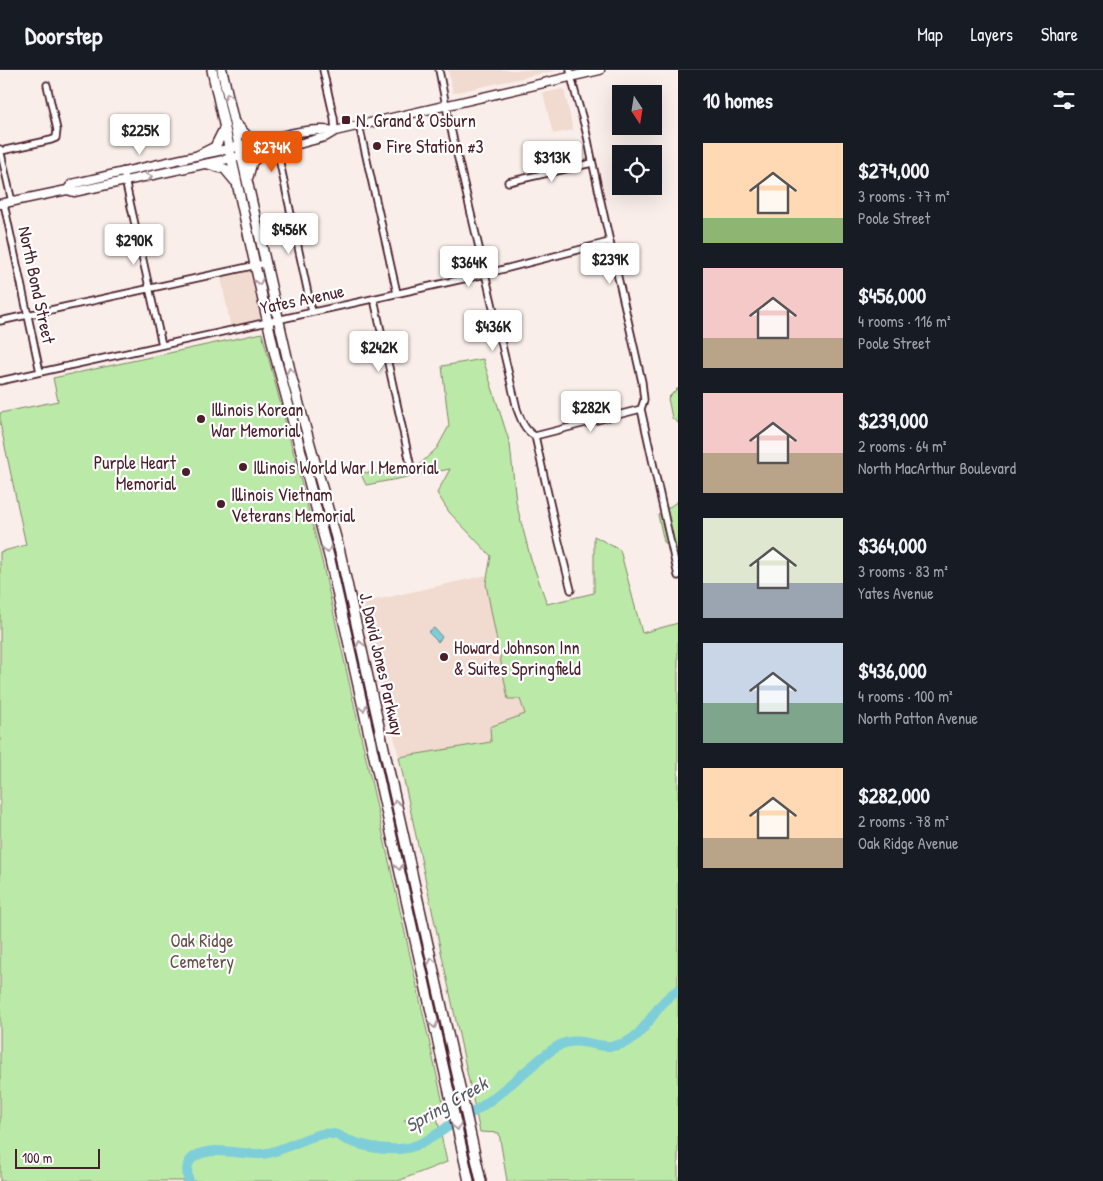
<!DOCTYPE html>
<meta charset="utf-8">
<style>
body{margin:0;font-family:"Patrick Hand",sans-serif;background:#242831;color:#f1f3f6;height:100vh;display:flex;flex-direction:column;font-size:19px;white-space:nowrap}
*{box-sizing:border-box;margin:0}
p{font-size:16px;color:#9ea1a6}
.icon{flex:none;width:28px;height:28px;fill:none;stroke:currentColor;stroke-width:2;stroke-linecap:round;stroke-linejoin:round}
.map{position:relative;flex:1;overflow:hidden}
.drawer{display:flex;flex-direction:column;background:#171b24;width:425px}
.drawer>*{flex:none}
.needle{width:32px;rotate:168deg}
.buttons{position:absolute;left:612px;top:15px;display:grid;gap:10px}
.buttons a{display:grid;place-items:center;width:50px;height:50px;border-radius:0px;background:#171b24;box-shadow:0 5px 20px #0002;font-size:25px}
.scale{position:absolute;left:15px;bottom:12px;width:85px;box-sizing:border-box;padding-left:5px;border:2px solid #4a1f2b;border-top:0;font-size:14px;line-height:18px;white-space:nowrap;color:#4a1f2b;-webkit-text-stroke:4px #fff;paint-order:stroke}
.price{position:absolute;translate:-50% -42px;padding:0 11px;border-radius:5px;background:#fff;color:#222;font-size:16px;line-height:32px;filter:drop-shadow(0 1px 2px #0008)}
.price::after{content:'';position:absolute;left:50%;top:30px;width:15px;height:11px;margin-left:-8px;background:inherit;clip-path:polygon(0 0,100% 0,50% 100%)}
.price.active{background:#ea580c;color:#fff}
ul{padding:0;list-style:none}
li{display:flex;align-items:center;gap:15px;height:125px;padding:0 25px}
li span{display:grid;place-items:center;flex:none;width:140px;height:100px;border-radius:0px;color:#555}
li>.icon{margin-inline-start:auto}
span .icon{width:60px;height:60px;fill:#fffc;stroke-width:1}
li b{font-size:21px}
h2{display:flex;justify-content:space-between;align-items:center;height:60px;padding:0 25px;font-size:21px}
header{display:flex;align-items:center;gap:30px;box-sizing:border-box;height:70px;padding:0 25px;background:#171b24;border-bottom:1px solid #363941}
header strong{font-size:24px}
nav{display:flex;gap:28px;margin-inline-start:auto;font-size:18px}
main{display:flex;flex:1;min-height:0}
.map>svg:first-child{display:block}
.built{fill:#f1dacf}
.green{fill:#bbe9a7;stroke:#828469}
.water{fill:#7eceda;stroke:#698894}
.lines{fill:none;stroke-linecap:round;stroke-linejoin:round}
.river{stroke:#7eceda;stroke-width:10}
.minor-casing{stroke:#4a1f2b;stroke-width:9}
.secondary-casing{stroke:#4a1f2b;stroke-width:11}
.primary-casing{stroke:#4a1f2b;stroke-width:12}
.minor{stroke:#fff;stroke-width:5.5}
.secondary{stroke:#fff;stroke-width:8}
.primary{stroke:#fff;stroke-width:9}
.oneway{stroke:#ae9aa0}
.poi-dot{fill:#4a1f2b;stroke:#fff;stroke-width:2}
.labels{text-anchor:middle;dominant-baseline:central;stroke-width:4.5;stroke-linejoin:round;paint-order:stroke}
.poi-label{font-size:18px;fill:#4a1f2b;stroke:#fff;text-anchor:start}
.street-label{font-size:18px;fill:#4a1f2b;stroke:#fff}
.park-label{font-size:18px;fill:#66524a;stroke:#fff}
.water-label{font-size:19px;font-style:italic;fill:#5c5c68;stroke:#fff}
</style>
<header>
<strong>Doorstep</strong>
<nav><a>Map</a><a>Layers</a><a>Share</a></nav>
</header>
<main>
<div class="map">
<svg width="678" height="1111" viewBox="0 0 678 1111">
<rect width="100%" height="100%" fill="#f9eee9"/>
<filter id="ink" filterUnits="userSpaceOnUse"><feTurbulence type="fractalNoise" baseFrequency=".02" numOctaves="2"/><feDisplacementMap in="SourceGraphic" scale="10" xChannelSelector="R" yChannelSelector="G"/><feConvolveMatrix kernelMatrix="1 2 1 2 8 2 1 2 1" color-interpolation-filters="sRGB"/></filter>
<g filter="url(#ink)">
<path class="built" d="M448,0H557L453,23Z
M563,19H564L573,60L553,64L543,23Z
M243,202H250L253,204L262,245L258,250L231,258L221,207Z
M487,505L486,514L508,629H520L525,645L490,657L491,672L399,687L362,533Z"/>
<path class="green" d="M262,263L322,491L445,1042L404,1050L406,1052L437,1047L447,1092L398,1111H0V482L26,475L0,353V343L58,331L53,308Z
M483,289L510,374L516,432L530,486L547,534L594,523V466L620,480L642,563L678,553V1111H507L499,1063L480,1062L399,687L491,672L490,657L525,644L520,629H508L486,514L491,486L449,442L437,423L450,399L366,415L360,402L381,404L419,395L437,378L449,356L442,296Z
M678,318V353L672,348L668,328Z
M678,431V491L675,480L664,472L658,445Z"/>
<path class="water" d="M434,558L442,567L438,572L428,562Z"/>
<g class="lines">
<path class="river" d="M189,1111C186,1103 186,1092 194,1087C211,1075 241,1085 261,1084C283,1083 314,1060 333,1064C338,1064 342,1068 347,1070C363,1076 382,1080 399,1079C417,1078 432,1068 446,1058C458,1049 473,1044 485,1034C499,1024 513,1012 526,1001C537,992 549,980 562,974C580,966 600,980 618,975C640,970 648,950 661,935C666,929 672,924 678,920"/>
<g class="minor-casing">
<path id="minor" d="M323,0L334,48L335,61
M439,0L448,46L517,339C521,350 525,361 535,366L557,464L571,520
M570,0C574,24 583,46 588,70C604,151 624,231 642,312L644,330L641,339L678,506
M359,55L397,223
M0,79L12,132
M277,79L312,242
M1,81L51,70L56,68L57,60L47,15
M123,101L162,275
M508,112L592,93
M4,134L40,302
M374,229L410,393
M0,251L266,193
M0,311L481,205L609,172
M535,366L641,339"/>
</g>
<g class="secondary-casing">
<path id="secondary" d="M67,120L72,114C130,100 187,88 245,75C273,69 305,56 335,61L600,0
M0,134L67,120L74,122L302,73L325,67L335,61"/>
</g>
<g class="primary-casing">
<path id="primary" d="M212,0L275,285L330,490L469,1111
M222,0L292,309L340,482L481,1111
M236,54L248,67L265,71
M199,85L215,77L224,59
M208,94L225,99L235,111
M248,107L252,92L264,82"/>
</g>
<use href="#minor" class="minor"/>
<use href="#secondary" class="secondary"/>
<use href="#primary" class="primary"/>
</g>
<defs><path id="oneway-chevron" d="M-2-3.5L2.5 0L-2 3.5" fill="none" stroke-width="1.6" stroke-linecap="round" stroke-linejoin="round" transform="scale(1.25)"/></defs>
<g class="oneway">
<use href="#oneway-chevron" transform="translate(228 26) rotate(-103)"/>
<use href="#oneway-chevron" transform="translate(149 107) rotate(-13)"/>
<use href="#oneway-chevron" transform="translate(259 212) rotate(77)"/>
<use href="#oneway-chevron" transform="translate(290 301) rotate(-103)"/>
<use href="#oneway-chevron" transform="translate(327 480) rotate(76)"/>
<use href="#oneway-chevron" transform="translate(360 574) rotate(-103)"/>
<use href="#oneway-chevron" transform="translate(363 638) rotate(78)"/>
<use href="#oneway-chevron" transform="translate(396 733) rotate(-103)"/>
<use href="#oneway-chevron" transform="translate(399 797) rotate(77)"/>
<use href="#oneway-chevron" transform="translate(432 891) rotate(-103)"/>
<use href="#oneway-chevron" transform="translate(434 955) rotate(77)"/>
<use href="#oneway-chevron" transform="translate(457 1057) rotate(77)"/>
</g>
</g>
<g class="poi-dot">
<rect x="341" y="45" width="10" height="10" rx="2.5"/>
<circle cx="377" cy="76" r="5"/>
<circle cx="201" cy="349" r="5"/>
<circle cx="243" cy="397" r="5"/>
<circle cx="186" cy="402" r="5"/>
<circle cx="221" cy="434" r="5"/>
<circle cx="444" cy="587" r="5"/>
</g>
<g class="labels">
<g class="poi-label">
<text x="356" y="50">N. Grand &amp; Osburn</text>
<text x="387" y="76">Fire Station #3</text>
<text x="211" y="339">Illinois Korean<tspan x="211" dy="21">War Memorial</tspan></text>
<text x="176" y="392" text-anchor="end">Purple Heart<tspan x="176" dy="21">Memorial</tspan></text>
<text x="253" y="397">Illinois World War I Memorial</text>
<text x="231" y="424">Illinois Vietnam<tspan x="231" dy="21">Veterans Memorial</tspan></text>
<text x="454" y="577">Howard Johnson Inn<tspan x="454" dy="21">&amp; Suites Springfield</tspan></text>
</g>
<g class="street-label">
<text transform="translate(37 215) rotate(78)">North Bond Street</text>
<text transform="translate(302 229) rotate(-12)">Yates Avenue</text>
<text transform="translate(382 594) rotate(77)">J. David Jones Parkway</text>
</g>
<g class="park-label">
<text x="202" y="870">Oak Ridge<tspan x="202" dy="21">Cemetery</tspan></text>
</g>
<g class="water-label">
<text transform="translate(446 1034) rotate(-30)">Spring Creek</text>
</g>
</g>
</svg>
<div class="buttons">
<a><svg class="needle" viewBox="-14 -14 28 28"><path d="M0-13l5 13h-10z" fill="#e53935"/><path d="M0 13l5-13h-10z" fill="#9ea1a6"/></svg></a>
<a><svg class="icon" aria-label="locate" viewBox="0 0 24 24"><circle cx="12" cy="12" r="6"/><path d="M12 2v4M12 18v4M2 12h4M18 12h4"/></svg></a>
</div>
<div class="scale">100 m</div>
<b class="price" style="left:140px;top:86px">$225K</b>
<b class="price active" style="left:272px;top:103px">$274K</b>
<b class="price" style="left:552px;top:113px">$313K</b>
<b class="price" style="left:289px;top:185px">$456K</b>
<b class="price" style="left:134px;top:196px">$290K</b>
<b class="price" style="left:610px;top:215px">$239K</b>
<b class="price" style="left:469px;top:218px">$364K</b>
<b class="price" style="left:493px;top:282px">$436K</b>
<b class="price" style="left:379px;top:303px">$242K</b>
<b class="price" style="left:591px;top:363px">$282K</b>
</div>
<section class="drawer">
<h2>10 homes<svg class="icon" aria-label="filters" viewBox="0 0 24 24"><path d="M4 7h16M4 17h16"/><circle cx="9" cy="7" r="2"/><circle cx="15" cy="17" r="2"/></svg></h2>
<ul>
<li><span style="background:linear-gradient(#ffd9b3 75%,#8fb573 0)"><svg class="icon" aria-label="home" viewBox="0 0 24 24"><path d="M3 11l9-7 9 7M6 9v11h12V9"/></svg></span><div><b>$274,000</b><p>3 rooms · 77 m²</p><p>Poole Street</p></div></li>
<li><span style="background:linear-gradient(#f6c9c9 70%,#b9a48a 0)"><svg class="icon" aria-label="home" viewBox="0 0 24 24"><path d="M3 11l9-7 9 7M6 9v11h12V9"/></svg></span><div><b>$456,000</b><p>4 rooms · 116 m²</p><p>Poole Street</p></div></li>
<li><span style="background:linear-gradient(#f6c9c9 60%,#b9a48a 0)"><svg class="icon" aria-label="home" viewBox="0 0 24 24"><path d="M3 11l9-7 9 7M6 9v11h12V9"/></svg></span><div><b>$239,000</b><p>2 rooms · 64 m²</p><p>North MacArthur Boulevard</p></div></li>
<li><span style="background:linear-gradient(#dfe7d0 65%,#9aa5b1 0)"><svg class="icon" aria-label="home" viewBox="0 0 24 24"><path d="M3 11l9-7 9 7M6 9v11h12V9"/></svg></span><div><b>$364,000</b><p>3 rooms · 83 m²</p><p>Yates Avenue</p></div></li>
<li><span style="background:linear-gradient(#c9d6e8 60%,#7fa58c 0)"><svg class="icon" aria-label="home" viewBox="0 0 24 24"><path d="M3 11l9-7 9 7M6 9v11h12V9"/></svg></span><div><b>$436,000</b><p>4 rooms · 100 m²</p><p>North Patton Avenue</p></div></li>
<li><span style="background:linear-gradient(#ffd9b3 70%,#b9a48a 0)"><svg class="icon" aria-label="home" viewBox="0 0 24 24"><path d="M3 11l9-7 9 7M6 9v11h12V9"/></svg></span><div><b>$282,000</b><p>2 rooms · 78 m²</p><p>Oak Ridge Avenue</p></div></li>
</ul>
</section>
</main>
